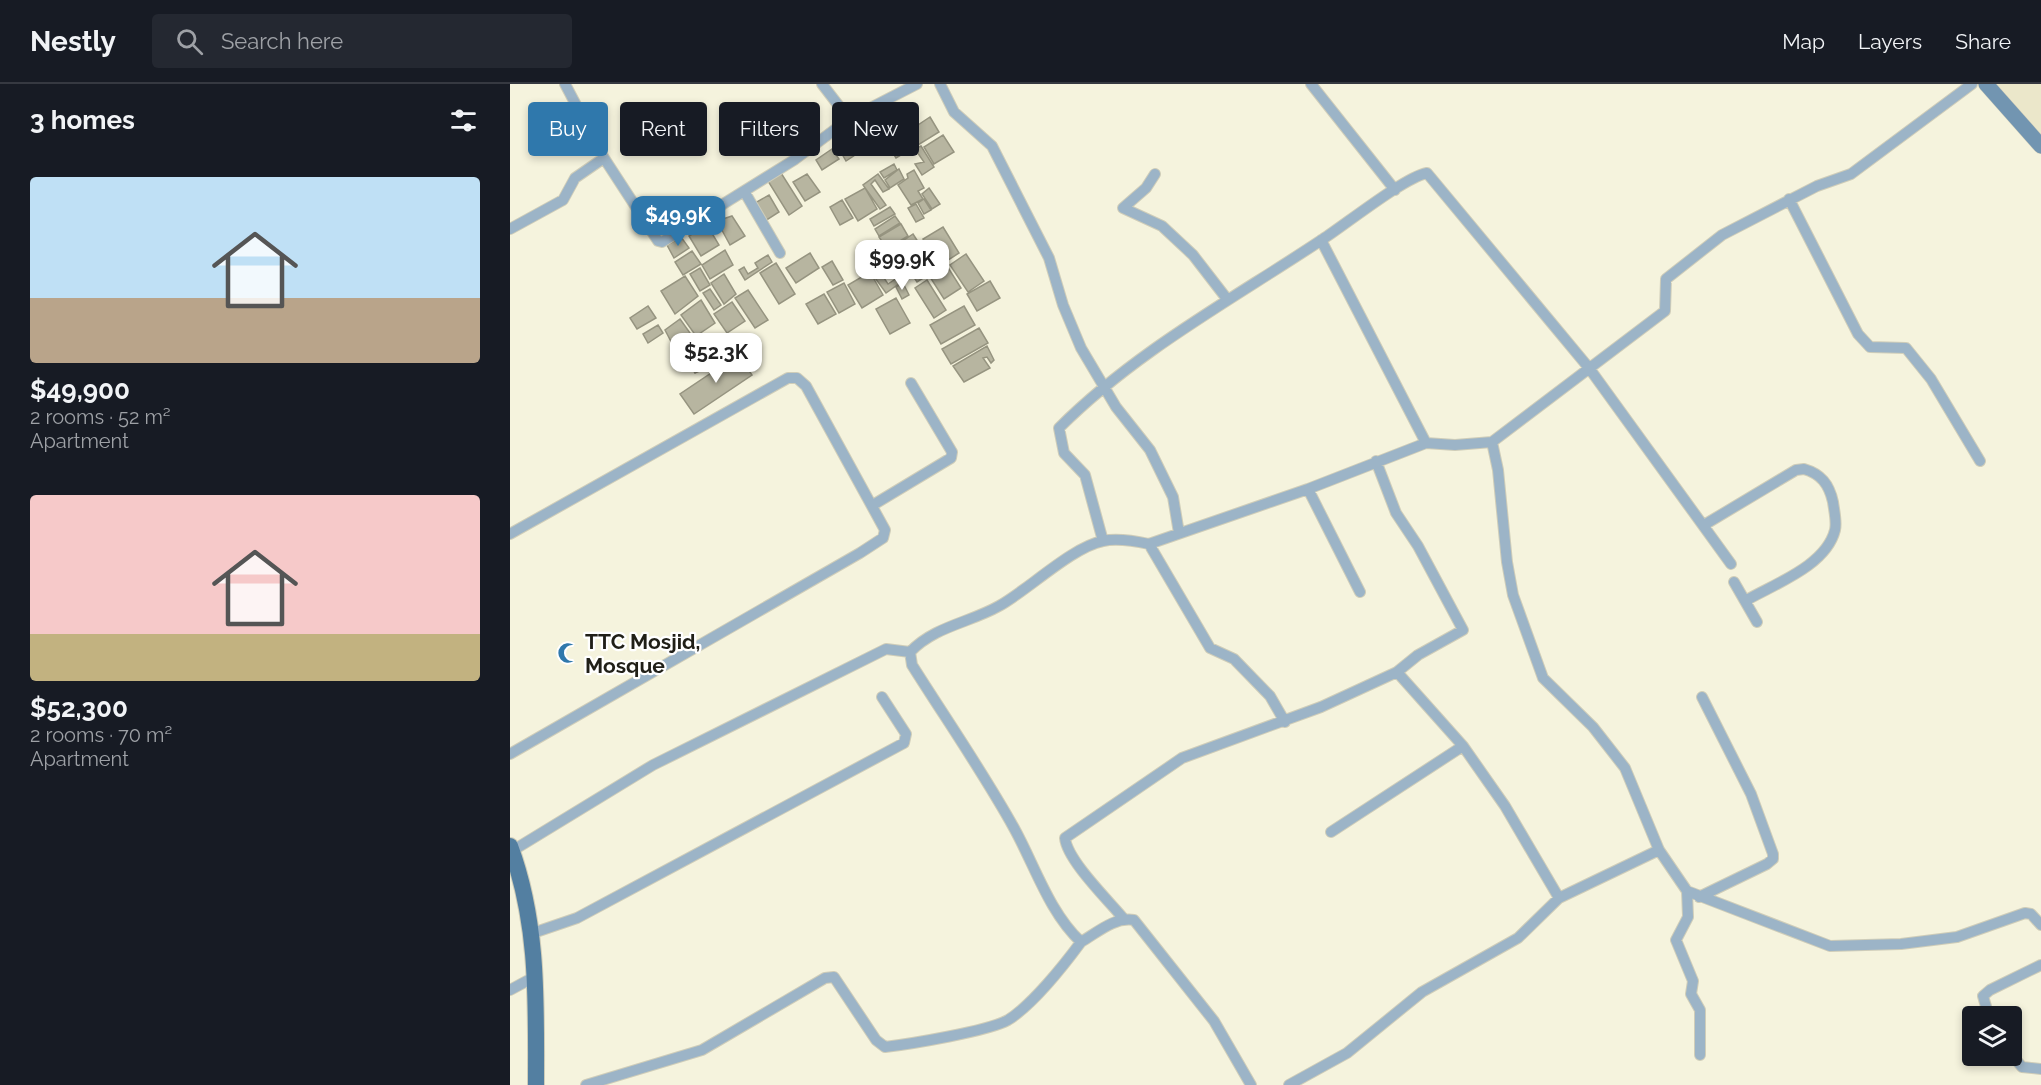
<!DOCTYPE html>
<meta charset="utf-8">
<style>
body{margin:0;font-family:Raleway,sans-serif;background:#242831;color:#f1f3f6;height:100vh;display:flex;flex-direction:column;font-size:22px;white-space:nowrap}
*{box-sizing:border-box;margin:0}
p{font-size:20px;color:#9ea1a6}
.icon{flex:none;width:33px;height:33px;fill:none;stroke:currentColor;stroke-width:2;stroke-linecap:round;stroke-linejoin:round}
.map{position:relative;flex:1;overflow:hidden}
.sheet{display:flex;flex-direction:column;background:#171b24;width:510px}
.sheet>*{flex:none}
.top-card{position:absolute;left:18px;top:18px;width:570px;height:54px;display:flex;gap:12px}
.fabs{position:absolute;left:1452px;top:922px;display:grid;gap:12px}
.fabs a{display:grid;place-items:center;width:60px;height:60px;border-radius:6px;background:#171b24;box-shadow:0 3px 9px #0003;font-size:30px}
.price{position:absolute;translate:-50% -51px;padding:0 14px;border-radius:12px;background:#fff;color:#222;font-size:20px;line-height:39px;filter:drop-shadow(0 2px 3px #0008)}
.price::after{content:'';position:absolute;left:50%;top:36px;width:18px;height:14px;margin-left:-9px;background:inherit;clip-path:polygon(0 0,100% 0,50% 100%)}
.price.active{background:#2f78ac;color:#fff}
ul{padding:0;list-style:none}
li{display:grid;align-content:center;gap:12px;height:318px;padding:0 30px}
li span{display:grid;place-items:center;height:186px;border-radius:6px;color:#555}
li>.icon{margin-inline-start:auto}
span .icon{width:108px;height:108px;fill:#fffc;stroke-width:1}
li b{font-size:26px}
h2{display:flex;justify-content:space-between;align-items:center;height:72px;padding:0 30px;font-size:26px}
.pill{padding:0 21px;border-radius:6px;background:#171b24;box-shadow:0 3px 9px #0003;font-size:21px;line-height:54px}
.pill.active{background:#2f78ac;color:#fff}
header{display:flex;align-items:center;gap:36px;box-sizing:border-box;height:84px;padding:0 30px;background:#171b24;border-bottom:2px solid #363941}
header strong{font-size:28px}
nav{display:flex;gap:33px;margin-inline-start:auto;font-size:21px}
.search{width:420px;height:54px;background:#242831;display:flex;align-items:center;gap:15px;box-sizing:border-box;padding:0 21px;border-radius:6px;color:#9ea1a6;font-size:22px}
main{display:flex;flex:1;min-height:0}
.map>svg:first-child{display:block}
.built{fill:#ebe7ca}
.building{fill:#b7b5a0;stroke:#969480;stroke-width:1.5}
.lines{fill:none;stroke-linecap:round;stroke-linejoin:round}
.street-casing{stroke:#cfcdb9;stroke-width:12}
.secondary-casing{stroke:#cfcdb9;stroke-width:16}
.primary-casing{stroke:#cfcdb9;stroke-width:18}
.street{stroke:#9cb4c7;stroke-width:10}
.secondary{stroke:#7295b1;stroke-width:15}
.primary{stroke:#537fa1;stroke-width:16}
.labels{text-anchor:middle;dominant-baseline:central;stroke-width:4.5;stroke-linejoin:round;paint-order:stroke}
.poi-label{font-size:21px;font-weight:bold;fill:#201f17;stroke:#fff;text-anchor:start}
</style>
<header>
<strong>Nestly</strong>
<div class="search"><svg class="icon" aria-label="search" viewBox="0 0 24 24"><circle cx="10" cy="10" r="6"/><path d="M15 15l6 6"/></svg>Search here</div>
<nav><a>Map</a><a>Layers</a><a>Share</a></nav>
</header>
<main>
<section class="sheet">
<h2>3 homes<svg class="icon" aria-label="filters" viewBox="0 0 24 24"><path d="M4 7h16M4 17h16"/><circle cx="9" cy="7" r="2"/><circle cx="15" cy="17" r="2"/></svg></h2>
<ul>
<li><span style="background:linear-gradient(#bfe0f5 65%,#b9a48a 0)"><svg class="icon" aria-label="home" viewBox="0 0 24 24"><path d="M3 11l9-7 9 7M6 9v11h12V9"/></svg></span><div><b>$49,900</b><p>2 rooms · 52 m²</p><p>Apartment</p></div></li>
<li><span style="background:linear-gradient(#f6c9c9 75%,#c2b280 0)"><svg class="icon" aria-label="home" viewBox="0 0 24 24"><path d="M3 11l9-7 9 7M6 9v11h12V9"/></svg></span><div><b>$52,300</b><p>2 rooms · 70 m²</p><p>Apartment</p></div></li>
</ul>
</section>
<div class="map">
<svg width="1531" height="1001" viewBox="0 0 1531 1001">
<rect width="100%" height="100%" fill="#f5f3dd"/>
<path class="built" d="M1484,0H1531V53Z"/>
<path class="building" d="M372,25L385,48L372,54L359,32Z
M420,33L429,48L408,61L399,47Z
M352,35L369,61L354,71L337,45Z
M397,48L406,62L386,74L378,61Z
M332,51L345,71L336,77L324,56Z
M433,51L444,68L424,80L414,63Z
M411,62L424,83L412,91L405,80L414,78L405,65Z
M322,65L329,75L312,86L306,76Z
M384,80L387,86L374,94L370,88Z
M389,85L394,95L380,104L375,96Z
M404,86L414,104L408,107L413,115L401,121L388,101L398,94L397,90Z
M271,89L292,122L279,131L258,97Z
M297,90L310,108L295,117L283,98Z
M368,90L379,105L373,108L365,96L361,100L376,121L370,125L353,101Z
M355,104L367,125L348,137L335,115Z
M419,104L430,120L422,125L412,110Z
M259,111L269,128L255,137L245,119Z
M414,115L421,126L414,130L408,119Z
M332,116L343,134L330,141L320,123Z
M406,120L414,134L406,138L398,124Z
M380,123L385,130L364,142L360,135Z
M222,132L235,152L220,161L207,137Z
M385,132L390,139L369,152L365,145Z
M391,140L398,152L377,165L369,153Z
M197,141L209,161L191,172L179,152Z
M433,143L449,169L429,182L413,155Z
M403,150L426,186L407,198L384,163Z
M171,153L179,164L164,174L157,161Z
M215,166L223,181L200,195L192,181Z
M182,167L191,180L173,191L165,178Z
M300,169L309,184L286,199L276,184Z
M456,170L474,197L458,208L440,181Z
M258,171L262,178L235,196L229,186L234,183L238,190L248,184L245,179Z
M322,177L333,196L323,201L312,183Z
M373,178L377,183L370,188L378,200L387,194L390,199L376,209L360,187Z
M266,179L285,210L269,220L250,189Z
M437,182L451,204L434,215L420,193Z
M190,184L200,201L190,207L180,190Z
M360,188L373,211L352,224L338,201Z
M214,190L226,210L214,220L201,199Z
M175,192L188,212L165,230L151,207Z
M417,196L436,226L424,234L405,204Z
M480,197L490,214L467,227L457,210Z
M334,199L345,220L329,229L317,208Z
M393,199L399,211L392,215L386,203Z
M200,205L211,221L204,226L193,209Z
M238,206L258,236L245,244L225,214Z
M314,210L326,230L308,240L296,220Z
M386,214L400,239L380,250L366,225Z
M191,216L205,239L186,252L171,231Z
M222,218L235,237L217,249L204,230Z
M138,222L146,234L127,245L120,234Z
M454,222L465,241L431,260L420,241Z
M170,235L185,256L167,269L155,246Z
M148,241L153,249L138,259L133,250Z
M469,244L478,259L441,280L432,265Z
M194,251L207,269L194,278L181,261Z
M477,262L484,276L481,279L477,273L473,274L480,284L454,298L443,282Z
M182,265L194,285L185,289L173,270Z
M228,271L242,291L184,330L170,310Z"/>
<g class="lines">
<g class="street-casing">
<path id="street" d="M55,0L94,74
M312,0L339,35
M430,0L444,28L482,62L539,174L553,221L571,264L606,323L640,366L663,413L669,449
M801,0L885,106
M645,90L636,104L613,124L652,142L683,171L717,215
M234,107L270,169
M1279,115L1348,250L1360,263L1396,264L1421,295L1470,377
M0,145L53,116L65,94L94,74L148,157L152,158L284,76L339,35L407,0
M811,156L916,359
M982,358L988,386L997,478L1003,511L1033,594L1083,643L1115,684L1149,766L1177,807L1320,862L1391,860L1447,853L1515,829L1521,830L1531,841
M798,405L850,508
M363,421L441,374L442,368L401,299
M1194,441L1286,386L1294,385C1311,390 1319,400 1323,418C1324,426 1327,438 1325,446C1316,482 1264,500 1235,517
M0,450L278,294H287L296,302L375,446L373,454L350,469L0,670
M593,457L575,391L554,369L549,344C626,267 723,215 813,155C836,140 895,93 917,89L1079,284L1221,480
M639,460L700,564L724,575L760,612L775,638
M1224,498L1247,538
M887,588L953,662L995,722L1049,814
M821,748L953,662
M2,767L143,681L376,565L400,568
M1177,807L1178,833L1166,856L1183,897L1181,910L1190,926V971
M1189,813L1257,780L1263,775V770L1241,710L1192,613
M613,834C598,816 557,776 555,754L672,674L811,623L887,588L908,571L953,546L908,462L886,429L866,377
M23,849L67,834L394,659L396,650L372,613
M0,906L26,892
M1479,933L1473,912L1480,906L1531,881
M1502,971L1512,983L1531,985
M76,1001L192,966L315,894L324,893L366,956L375,963C400,960 479,947 498,936C522,921 554,881 571,858
M741,1001L704,937L624,836C604,833 588,848 571,858C539,828 525,782 504,744C473,688 436,635 402,581L400,568C425,542 459,539 489,522C518,506 562,463 593,457C607,454 625,457 639,460L798,405L916,359L945,361L982,358L1155,227L1156,195L1212,151L1307,102L1341,90L1462,0
M779,1001L837,969L912,908L1008,854L1049,814L1149,766"/>
</g>
<g class="secondary-casing">
<path id="secondary" d="M1476,0L1531,62"/>
</g>
<g class="primary-casing">
<path id="primary" d="M0,762C29,840 26,920 26,1001"/>
</g>
<use href="#street" class="street"/>
<use href="#secondary" class="secondary"/>
<use href="#primary" class="primary"/>
</g>
<defs>
<g id="mosque-bare" transform="scale(1.62)"><path d="M3.5-4.9A6 6 0 1 0 3.5 4.9A5 5 0 1 1 3.5-4.9Z" fill="#2f78ac" stroke="#fff" stroke-width="2.5" paint-order="stroke"/></g>
</defs>
<g fill-rule="evenodd">
<use href="#mosque-bare" x="58" y="569"/>
</g>
<g class="labels">
<g class="poi-label">
<text x="75" y="557">TTC Mosjid,<tspan x="75" dy="24">Mosque</tspan></text>
</g>
</g>
</svg>
<div class="fabs">
<a><svg class="icon" aria-label="layers" viewBox="0 0 24 24"><path d="M12 4l9 5-9 5-9-5zM3 14l9 5 9-5"/></svg></a>
</div>
<b class="price active" style="left:168px;top:163px">$49.9K</b>
<b class="price" style="left:392px;top:207px">$99.9K</b>
<b class="price" style="left:206px;top:300px">$52.3K</b>
<div class="top-card">
<a class="pill active">Buy</a>
<a class="pill">Rent</a>
<a class="pill">Filters</a>
<a class="pill">New</a>
</div>
</div>
</main>
